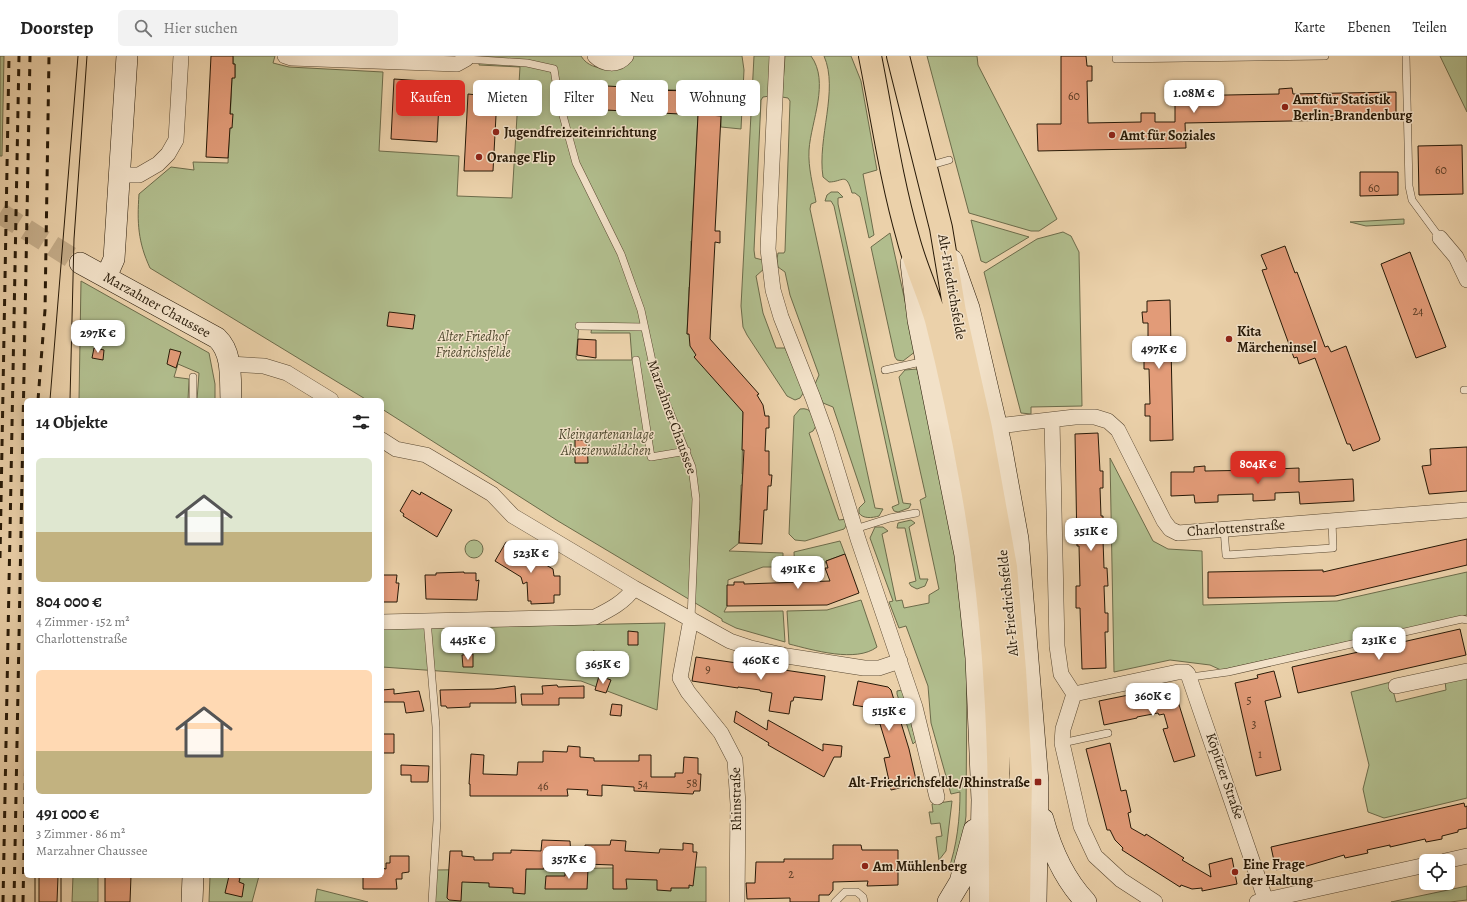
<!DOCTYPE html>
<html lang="de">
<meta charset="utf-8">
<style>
body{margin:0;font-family:Alegreya,serif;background:#f2f2f2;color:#222;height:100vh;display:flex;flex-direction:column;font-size:15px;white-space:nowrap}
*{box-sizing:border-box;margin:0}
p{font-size:13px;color:#767676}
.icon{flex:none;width:22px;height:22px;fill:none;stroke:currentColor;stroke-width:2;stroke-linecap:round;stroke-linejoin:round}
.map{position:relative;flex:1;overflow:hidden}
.details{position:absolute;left:24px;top:342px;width:360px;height:480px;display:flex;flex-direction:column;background:#fff;border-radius:6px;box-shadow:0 2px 10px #0003}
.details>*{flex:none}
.hud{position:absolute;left:396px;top:24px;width:380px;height:36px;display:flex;gap:8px}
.buttons{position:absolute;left:1419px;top:798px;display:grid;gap:8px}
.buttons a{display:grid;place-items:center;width:36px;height:36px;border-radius:6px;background:#fff;box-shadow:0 2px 10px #0003;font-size:20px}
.price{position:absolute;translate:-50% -34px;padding:0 9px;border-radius:8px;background:#fff;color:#222;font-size:13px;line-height:26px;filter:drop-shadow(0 1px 2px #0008)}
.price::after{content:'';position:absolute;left:50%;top:24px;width:12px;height:9px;margin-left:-6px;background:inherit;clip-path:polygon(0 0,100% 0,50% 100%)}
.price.current{background:#d93025;color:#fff}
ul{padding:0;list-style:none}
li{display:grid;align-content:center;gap:8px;height:212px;padding:0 12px}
li span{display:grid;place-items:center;height:124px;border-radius:6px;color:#555}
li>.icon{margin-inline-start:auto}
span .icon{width:72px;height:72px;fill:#fffc;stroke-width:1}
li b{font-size:17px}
h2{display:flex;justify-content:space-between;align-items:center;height:48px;padding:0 12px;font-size:17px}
.tag{padding:0 14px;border-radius:6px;background:#fff;box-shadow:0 2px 10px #0003;font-size:14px;line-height:36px}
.tag.current{background:#d93025;color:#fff}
header{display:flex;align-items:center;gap:24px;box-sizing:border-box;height:56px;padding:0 20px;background:#fff;border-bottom:1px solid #e0e0e0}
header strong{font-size:19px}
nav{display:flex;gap:22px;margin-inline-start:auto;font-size:14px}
.search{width:280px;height:36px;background:#f2f2f2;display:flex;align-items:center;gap:10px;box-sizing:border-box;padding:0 14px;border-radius:6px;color:#767676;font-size:15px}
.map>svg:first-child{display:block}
.green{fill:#b1bd8d;stroke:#6c6b4a;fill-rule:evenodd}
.building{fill:#e29b78;stroke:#271907}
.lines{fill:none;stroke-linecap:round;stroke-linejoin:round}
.secondary-tunnel{stroke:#c4ac89;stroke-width:21;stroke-dasharray:21 10;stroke-linecap:butt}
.lane-casing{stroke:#584730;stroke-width:8}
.street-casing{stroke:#584730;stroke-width:16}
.secondary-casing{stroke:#271907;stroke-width:22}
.primary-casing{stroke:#271907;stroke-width:24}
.lane{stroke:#f2e1c8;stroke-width:7}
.street{stroke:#f2e1c8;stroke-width:15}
.secondary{stroke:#f2e1c8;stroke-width:21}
.primary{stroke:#ebd1aa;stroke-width:22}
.tram{stroke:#271907;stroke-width:1}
.rail{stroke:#271907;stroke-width:3;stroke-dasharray:7 7;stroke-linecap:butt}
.poi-dot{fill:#8f2418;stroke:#f2e1c8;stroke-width:1.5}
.labels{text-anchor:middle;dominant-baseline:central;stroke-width:3;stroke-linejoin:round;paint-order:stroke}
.number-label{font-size:12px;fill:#563a23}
.poi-label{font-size:14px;font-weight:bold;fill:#271907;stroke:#f2e1c8;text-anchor:start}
.street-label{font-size:14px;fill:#271907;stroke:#f2e1c8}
.park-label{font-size:14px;font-style:italic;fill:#504a2f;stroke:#f2e1c8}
</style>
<header>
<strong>Doorstep</strong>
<div class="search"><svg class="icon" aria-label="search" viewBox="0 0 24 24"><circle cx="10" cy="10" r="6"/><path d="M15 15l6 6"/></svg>Hier suchen</div>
<nav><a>Karte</a><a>Ebenen</a><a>Teilen</a></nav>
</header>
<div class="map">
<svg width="1467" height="846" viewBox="0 0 1467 846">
<rect width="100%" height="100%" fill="#ebd1aa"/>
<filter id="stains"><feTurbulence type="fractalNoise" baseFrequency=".005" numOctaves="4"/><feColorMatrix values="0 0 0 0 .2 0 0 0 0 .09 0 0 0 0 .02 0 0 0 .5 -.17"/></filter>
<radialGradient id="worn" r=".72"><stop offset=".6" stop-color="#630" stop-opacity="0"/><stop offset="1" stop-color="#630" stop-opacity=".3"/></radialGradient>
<path class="green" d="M0,0H4L2,100H0Z
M233,0H275L273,7L289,11L383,16L379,95L459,100L457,140L512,142L520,11L479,9L480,0H581C587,10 597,12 608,13L630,0H742L744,14L741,73L721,71V60L698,59L692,174H694V185H691V231H689L687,278H689L743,352L742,418H744V429H741L740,464H742V475H739V487L729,495L783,497V511H763L728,524L727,550L724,556L783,555L785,586L736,572L722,565V563L558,465L382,353V344H367L150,212C138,186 137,167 139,138L171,111L194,114L193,106L228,107L232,22L235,21V8H233ZM607,31L699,35L698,58L606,54ZM579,268L592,269L591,277H630L632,304H577L576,302Z
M754,0H770V40L763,41L761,44L754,194L755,202L763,204L765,212L756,220L763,257L776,292H785L804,336L800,342L795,344L787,340L747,279L743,271L741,250Z
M785,0H811C830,26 811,65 809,94C808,112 813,129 816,146L811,148L810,153L875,452L883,453L879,460C872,462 863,463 859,457V452L865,446L833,351L823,347L815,328L819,319L790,239L785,216L778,211L777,203L778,197H784L785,195L790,45L788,42L782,41Z
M824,0H851L861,25L877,114L863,118L874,179L869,182L860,141L855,137H852C846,115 843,126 829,126L823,121C817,82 839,34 824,0Z
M927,0H977L978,9L1057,163L1039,175H1031L969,157Z
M1440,0H1467V56Z
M831,136H838L843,141L838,142V148L903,447L911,448L909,452L898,456L894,455L892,451L899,448L834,150L831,145H825L827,139Z
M1404,163V168L1366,170L1350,166Z
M971,164L1029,181L986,207L981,205Z
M1063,176L1071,180L1079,196L1082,350L1031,351V358L1021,357L984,216L1037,183Z
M890,177L916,295L903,305L897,304L895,301L871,191Z
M81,225L209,297L215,328V344H197L199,317L178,308L174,321L189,323L188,344H79Z
M917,313L945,429L966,576L967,612L966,760L964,775L954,817L948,815C957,790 960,762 960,736L951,738L931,667L928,630L906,570L899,572L889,546L893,545L870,482L875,471H883L888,475L882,478L896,545L902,544L904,552L929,547V539L939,533L920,444L926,441L899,321L905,314Z
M800,353C812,351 813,360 816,370L813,375L809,377L839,464L847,463L846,470L844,473L805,485L795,484L789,478L794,360Z
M1110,402L1153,485L1168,493L1202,495L1203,549L1337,545L1467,516V559L1221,614L1210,609L1170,604L1114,616Z
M911,464L915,467L909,471L920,523H928L925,530L917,533L911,530L909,527L916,525L905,472H897L898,467Z
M465 493a9 9 0 1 1 18 0a9 9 0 1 1-18 0Z
M840,485L845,498L826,505L822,515L795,518L794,496Z
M861,544L877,591C856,607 813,594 789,588L787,555L827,554Z
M665,567L657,654L581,625L382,611V573Z
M1467,620V742L1384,762L1368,756L1363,733L1369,709L1351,636L1391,626L1396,646L1446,634L1445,625Z
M902,634L916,685L913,688L897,638V635Z
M952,745L946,795L939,804L936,781L942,780L940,767L931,768L929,756H933L932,748Z
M706,811V846H432L434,814Z
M73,820H98V846H72Z
M210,820H259L252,846H209Z
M1467,830V844L1450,846H1391Z
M317,833L368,846H315Z"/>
<path class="building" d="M211,0H233V8H235V22H232L230,58H233L232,72H230L228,102L206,101Z
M1061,0H1086L1087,10H1092V25H1087L1088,67L1141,66V57H1155V66H1175V40L1279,38V33L1292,32L1293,38L1396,36V63L1185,67L1186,92L1038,95L1037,68H1061Z
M394,23L440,26L437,86L391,83Z
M607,30L642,32V34L699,35L698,58L721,60L715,175H720V187L715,186L710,283L759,338L757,339L763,349L765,360H769V372H766L765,395H769V419H772L771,430H768L767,454H764L762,488L739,487L744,394H742L743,356L694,301L696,299L690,290L689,278H687L698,59L606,54Z
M468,38L497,41L493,115H464Z
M1462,89L1463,138L1419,139L1418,90Z
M1360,116H1398V139L1360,140Z
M1285,190L1295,217L1297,216L1325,291L1328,290L1331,296L1346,290L1380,383L1379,385L1353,395L1350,388H1347L1315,302L1299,308L1297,301L1294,302L1262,214L1267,213L1261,199Z
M1410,196L1446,291L1416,302L1381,208Z
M1170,244L1173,384L1150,385V360H1145V348H1150L1149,313H1144V302H1148V267H1143L1142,256H1147V245Z
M389,256L415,259L413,273L387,270Z
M578,283L596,284V302L577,299Z
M94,292L104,294L103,304L92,302Z
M170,293L181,296L176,312L167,308Z
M1098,377L1100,415H1103V432H1100L1101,460H1103V473L1106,472L1107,484H1103L1104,512H1107L1108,530H1104L1105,557H1108V576H1105L1106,612L1082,613L1080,552H1076V530H1080L1079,490H1077L1075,378Z
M575,384H587L588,407H575Z
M1467,391V435L1429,438L1422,410L1431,409L1430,393Z
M1275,409V413L1299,412V426L1353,423L1354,445L1300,448L1299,436L1275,437V444L1253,445V438L1218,439V446L1195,447L1194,439L1171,440V416H1194V411L1205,410V415L1262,414V410Z
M412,434L420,439L421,436L452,454L437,481L403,460L404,458L400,455Z
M1467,483V509L1357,535L1335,540L1208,542V516L1323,514V516Z
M506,486L511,489L513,487L527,494L525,497L553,513L554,520H560V539H554V547L531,548V545H528L527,526L523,528L521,521L495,505Z
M845,498L859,537L827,549L727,550V529H734V526H744V528L830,525L825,512H828L826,505Z
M464,516V517H476V525L479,524L477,544L426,543L425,519H436V517Z
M382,519H397L396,527H399L397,546H382Z
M448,573H458V593H449Z
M1460,573L1466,599L1298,637L1292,611Z
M628,575L638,576V589H628Z
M593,595L602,597L599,610L590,608Z
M473,598V611H463L462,599Z
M696,601L825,620L822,644L794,641L793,645H791L789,658L769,655L772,637L760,635V634L738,631V632L692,625Z
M1274,615L1281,641L1265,645L1281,714L1256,720L1235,627L1258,622L1257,619Z
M599,620L611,624L606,637L595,634Z
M858,625L888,631L891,634L909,693L917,728L891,734L884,702L890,701L880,668H875L871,652L853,649Z
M557,629L558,631L584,630V642H559V649H522L521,638H543L542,630Z
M515,630L516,647H470V651L447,652L446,650H441L440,634L494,633Z
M1163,632L1176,639L1195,700L1174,706L1163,673L1168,672L1164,658L1159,659L1158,657L1137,661V662L1104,669L1099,645Z
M394,633V638L419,635L424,655L406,657L404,646H382V634Z
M612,648L622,649L621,660L610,659Z
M736,655L767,674L768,664L823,695V688L842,690L841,701H834L824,721L768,689L769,687L734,666Z
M382,678H394V697H382Z
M1110,687L1121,735L1126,734L1131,756L1128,757L1131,772L1145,780L1146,778L1184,802L1182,804L1211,821L1209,808L1232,802L1237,828L1202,835V832L1192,833L1181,829L1180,831L1122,794L1123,792L1115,784L1110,774H1107L1086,693Z
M568,690L580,691V701L594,702V705H639V699H651V721H675V717H683L684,701L698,702V718H701L700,735H694L693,738L634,735V731L602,729V740L587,739L588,734L567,733L568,740H470V728H469L471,698L484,699L483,718L517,719L518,706H543V695L567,696Z
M401,709L429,710L428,726H411V719H401Z
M1464,747L1465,751L1467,750V772L1458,774V776L1442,780V783L1426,786L1425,783L1390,791V789L1367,794L1368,797L1345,802L1344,799L1300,812L1289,814V811L1276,814L1271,791Z
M542,784L570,785L571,800H544V813H526L525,838L513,837V832L489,831V827L462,826L461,845L449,844L447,842L450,795H462V800L474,801V804H493V797H511V794L541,795Z
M611,784L626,785L625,795L659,797L660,793L683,794V787L693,788V796H697L693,830L689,829V832H671V835L657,834V824L626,823L627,833H613V809L585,808V789H610Z
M833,789H861L862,794H898V829L867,830L868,825L833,826V834L829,839H819V846H790V842L747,843L746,827H755L756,806H784V803H833Z
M390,800H409V816L402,817V823H396L397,833H363V820H382V812L386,813V807H390Z
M565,813H588L587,833H545L546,820H565Z
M39,820H58L57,846H39Z
M105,820H131L130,846H105Z
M229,820L240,822L239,826L244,828L242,841L225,837Z"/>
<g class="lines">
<path class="secondary-tunnel" d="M0,157L80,207"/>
<g class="lane-casing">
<path id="lane" d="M1116,0V3L1325,0
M1406,0L1409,130L1412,144L1440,182
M466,3L527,7L554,13L559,45L576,107L621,198L641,254L655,319L692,411L696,443L691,563
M928,110L949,104
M579,270L644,271
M636,304L651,401L687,395
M885,314L925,305
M1464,334H1467
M193,344V321
M855,473L890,462L916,457
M1224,473L1226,499L1333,492L1332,465
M427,564L436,671L437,764L432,846
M1191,621L1228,616L1462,563L1467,564
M1062,687L1108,677
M835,846L845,836H857L863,841L864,846"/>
</g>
<g class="street-casing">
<path id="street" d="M285,0L291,2L457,8L466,3V0
M595,0C604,9 618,10 626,0
M777,0L768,193L773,234L781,261L813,342L826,378L858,483L915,651L937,741
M120,119H139L158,108L168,98L176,84L181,0
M1440,182L1456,201L1467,224
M229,308L264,310L287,317L331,344
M1052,364L1057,590L1061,618L1074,638L1063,673L1062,687L1081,770L1095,800L1121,824L1155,846
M997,370L1075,361H1095L1108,365L1118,374L1164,465L1170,473L1178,477L1467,454
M382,384L396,393L426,399L492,438L513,460L634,532L730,585L751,592L787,600L864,612H879L900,605
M691,563L680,622L688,636L721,677L735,704L738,748L737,846
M382,566L595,561C609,554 625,546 634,532
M1396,630L1467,615
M1074,638L1178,616H1186L1188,618L1266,845
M1445,805L1467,800
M1257,846L1426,809"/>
</g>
<g class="secondary-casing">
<path id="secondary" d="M952,204L969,252L1001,389L1018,483L1038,726L1036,846
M80,207L217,282C233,297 230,323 231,344
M911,207L918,264L965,499L976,602L982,744L980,846
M106,221L114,203L127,0
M1043,763C1051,793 1064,823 1086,846
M192,846L193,820
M948,846L960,826L974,774"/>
</g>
<g class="primary-casing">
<path id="primary" d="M870,0C882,60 891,123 908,182C915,210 928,236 936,264C950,319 962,376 972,433C997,571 1000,706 1000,846
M898,0L941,172L955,256L981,372L1006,511L1015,614L1021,717L1019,846"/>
</g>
<use href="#lane" class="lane"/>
<use href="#street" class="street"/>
<use href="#secondary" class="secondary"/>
<use href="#primary" class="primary"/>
<path class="tram" d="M50,344L78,0
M70,344L74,183L87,0
M35,846V820
M61,846V820"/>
<path class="rail" d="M38,344L45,254L49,0
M0,502L9,0
M3,846L19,0
M14,846L30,0
M23,846L26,686"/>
</g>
<g class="poi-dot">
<circle cx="1285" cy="51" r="4"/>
<circle cx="496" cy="76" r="4"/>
<circle cx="1112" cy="79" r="4"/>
<circle cx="479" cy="101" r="4"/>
<circle cx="1229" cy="283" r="4"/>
<rect x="1034" y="722" width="8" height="8" rx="2"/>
<circle cx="865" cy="810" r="4"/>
<circle cx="1235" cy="816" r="4"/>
</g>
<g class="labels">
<g class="number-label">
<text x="1074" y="40">60</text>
<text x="1441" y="114">60</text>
<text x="1374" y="132">60</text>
<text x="1418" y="255">24</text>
<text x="708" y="613">9</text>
<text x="1249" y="644">5</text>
<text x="1254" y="668">3</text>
<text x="1260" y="698">1</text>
<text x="692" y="727">58</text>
<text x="643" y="728">54</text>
<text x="543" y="730">46</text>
<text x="791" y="818">2</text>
</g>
<g class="poi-label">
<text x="1293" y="43">Amt für Statistik<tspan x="1293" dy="16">Berlin-Brandenburg</tspan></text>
<text x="504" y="76">Jugendfreizeiteinrichtung</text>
<text x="1120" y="79">Amt für Soziales</text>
<text x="487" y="101">Orange Flip</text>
<text x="1237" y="275">Kita<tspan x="1237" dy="16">Märcheninsel</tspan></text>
<text x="1030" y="726" text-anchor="end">Alt-Friedrichsfelde/Rhinstraße</text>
<text x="1243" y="808">Eine Frage<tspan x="1243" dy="16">der Haltung</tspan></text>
<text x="873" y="810">Am Mühlenberg</text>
</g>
<g class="street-label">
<text transform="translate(952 231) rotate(80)">Alt-Friedrichsfelde</text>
<text transform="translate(157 249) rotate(29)">Marzahner Chaussee</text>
<text transform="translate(672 361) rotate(70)">Marzahner Chaussee</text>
<text transform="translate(1236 472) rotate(-4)">Charlottenstraße</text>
<text transform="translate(1008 547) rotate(-96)">Alt-Friedrichsfelde</text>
<text transform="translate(1225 720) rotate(71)">Köpitzer Straße</text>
<text transform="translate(736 743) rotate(-91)">Rhinstraße</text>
</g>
<g class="park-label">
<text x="473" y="280">Alter Friedhof<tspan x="473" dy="16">Friedrichsfelde</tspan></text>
<text x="606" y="378">Kleingartenanlage<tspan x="606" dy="16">Akazienwäldchen</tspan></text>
</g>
</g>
<rect width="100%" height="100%" filter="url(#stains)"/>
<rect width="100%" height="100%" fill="url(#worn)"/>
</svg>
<div class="buttons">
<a><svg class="icon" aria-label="locate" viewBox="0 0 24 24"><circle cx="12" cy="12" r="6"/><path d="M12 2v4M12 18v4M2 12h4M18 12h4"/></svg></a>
</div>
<b class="price" style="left:1194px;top:58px">1.08M €</b>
<b class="price" style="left:98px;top:298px">297K €</b>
<b class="price" style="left:1159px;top:314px">497K €</b>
<b class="price current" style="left:1258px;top:429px">804K €</b>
<b class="price" style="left:1091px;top:496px">351K €</b>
<b class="price" style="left:531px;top:518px">523K €</b>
<b class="price" style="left:798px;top:534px">491K €</b>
<b class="price" style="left:468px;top:605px">445K €</b>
<b class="price" style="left:1379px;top:605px">231K €</b>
<b class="price" style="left:761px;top:625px">460K €</b>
<b class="price" style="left:603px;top:629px">365K €</b>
<b class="price" style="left:1153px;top:661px">360K €</b>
<b class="price" style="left:889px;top:676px">515K €</b>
<b class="price" style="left:569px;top:824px">357K €</b>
<div class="hud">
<a class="tag current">Kaufen</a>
<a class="tag">Mieten</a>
<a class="tag">Filter</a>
<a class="tag">Neu</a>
<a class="tag">Wohnung</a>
</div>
<section class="details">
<h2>14 Objekte<svg class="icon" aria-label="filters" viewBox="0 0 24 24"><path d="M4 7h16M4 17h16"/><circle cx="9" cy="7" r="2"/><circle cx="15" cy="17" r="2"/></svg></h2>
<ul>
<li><span style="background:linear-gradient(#dfe7d0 60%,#c2b280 0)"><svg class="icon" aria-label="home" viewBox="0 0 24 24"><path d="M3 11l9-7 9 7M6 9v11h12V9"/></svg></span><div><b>804 000 €</b><p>4 Zimmer · 152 m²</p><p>Charlottenstraße</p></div></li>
<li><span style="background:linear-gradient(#ffd9b3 65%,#c2b280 0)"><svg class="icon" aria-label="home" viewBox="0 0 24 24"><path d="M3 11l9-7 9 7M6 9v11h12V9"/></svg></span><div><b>491 000 €</b><p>3 Zimmer · 86 m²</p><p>Marzahner Chaussee</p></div></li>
</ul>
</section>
</div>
